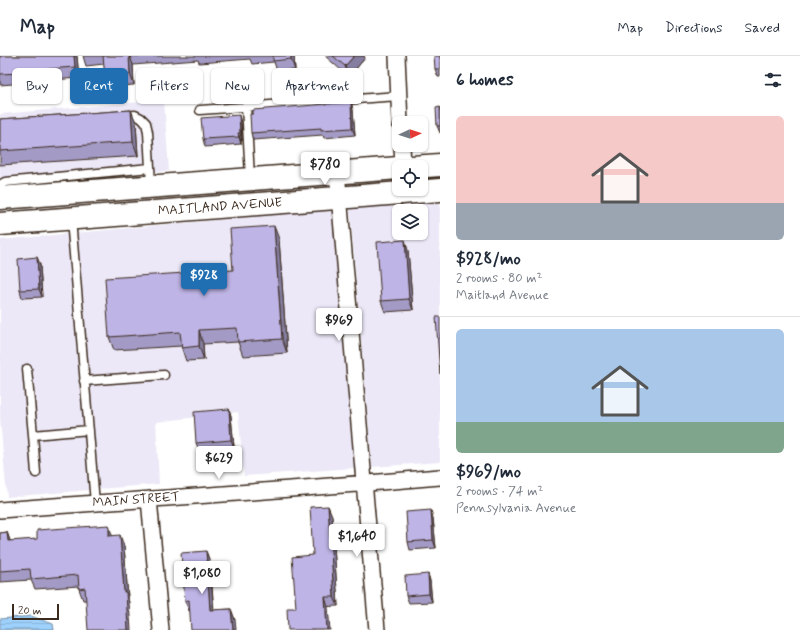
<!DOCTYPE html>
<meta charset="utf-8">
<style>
body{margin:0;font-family:Mynerve,sans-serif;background:#f6f6f7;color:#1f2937;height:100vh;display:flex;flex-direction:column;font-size:15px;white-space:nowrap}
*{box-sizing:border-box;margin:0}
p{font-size:13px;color:#747a83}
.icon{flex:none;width:22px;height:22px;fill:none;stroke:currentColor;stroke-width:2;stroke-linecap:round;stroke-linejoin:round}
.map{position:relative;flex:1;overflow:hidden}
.drawer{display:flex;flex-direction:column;background:#fff;width:360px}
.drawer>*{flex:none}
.top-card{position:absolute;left:12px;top:12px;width:368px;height:36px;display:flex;gap:8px}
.needle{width:26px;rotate:86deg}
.tools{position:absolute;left:392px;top:60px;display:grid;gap:8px}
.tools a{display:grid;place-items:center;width:36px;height:36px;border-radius:6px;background:#fff;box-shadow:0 1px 3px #0004;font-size:20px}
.scale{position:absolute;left:12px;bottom:10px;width:47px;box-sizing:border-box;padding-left:4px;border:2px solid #3b2a1e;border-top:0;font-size:11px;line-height:14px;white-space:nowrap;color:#3b2a1e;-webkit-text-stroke:3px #fff;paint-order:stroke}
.price{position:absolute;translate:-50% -34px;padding:0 9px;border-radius:4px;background:#fff;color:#222;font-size:13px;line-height:26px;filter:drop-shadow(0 1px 2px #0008)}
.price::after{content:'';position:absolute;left:50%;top:24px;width:12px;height:9px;margin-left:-6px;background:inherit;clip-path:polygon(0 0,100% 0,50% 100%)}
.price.current{background:#1f6fb2;color:#fff}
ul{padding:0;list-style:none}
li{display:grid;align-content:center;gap:8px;height:212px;padding:0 16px}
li+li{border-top:1px solid #e0e1e3}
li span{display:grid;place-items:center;height:124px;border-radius:6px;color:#555}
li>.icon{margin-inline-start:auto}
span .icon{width:72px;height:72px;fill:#fffc;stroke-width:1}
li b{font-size:17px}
h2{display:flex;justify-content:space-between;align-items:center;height:48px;padding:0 16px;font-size:17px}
.pill{padding:0 14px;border-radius:6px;background:#fff;box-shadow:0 1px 3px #0004;font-size:14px;line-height:36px}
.pill.current{background:#1f6fb2;color:#fff}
header{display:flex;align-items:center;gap:24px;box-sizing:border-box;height:56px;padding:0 20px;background:#fff;border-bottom:1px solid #e0e1e3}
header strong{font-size:19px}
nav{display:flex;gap:22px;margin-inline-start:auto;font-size:14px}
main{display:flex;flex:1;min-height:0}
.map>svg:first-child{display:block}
.built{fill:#ece8f7;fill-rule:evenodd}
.water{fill:url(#water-rules);stroke:#768ea3}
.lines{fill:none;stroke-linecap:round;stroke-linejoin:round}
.service-casing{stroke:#3b2a1e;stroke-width:11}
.minor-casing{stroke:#3b2a1e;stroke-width:18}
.secondary-casing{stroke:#3b2a1e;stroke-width:25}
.service{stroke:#fff;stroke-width:8}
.minor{stroke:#fff;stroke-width:15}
.secondary{stroke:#fff;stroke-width:22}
.wall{fill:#a39bc5;stroke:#3b2a1e}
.shaded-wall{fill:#857ea0;stroke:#3b2a1e}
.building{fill:#beb4e5;stroke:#3b2a1e}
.labels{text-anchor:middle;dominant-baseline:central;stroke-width:3.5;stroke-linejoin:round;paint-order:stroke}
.street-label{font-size:13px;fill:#3b2a1e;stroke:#fff}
</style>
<header>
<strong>Map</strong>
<nav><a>Map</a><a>Directions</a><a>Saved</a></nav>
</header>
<main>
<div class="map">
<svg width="440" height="574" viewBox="0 0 440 574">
<defs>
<pattern id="water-rules" width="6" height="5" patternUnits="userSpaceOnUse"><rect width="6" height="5" fill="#9ed1fc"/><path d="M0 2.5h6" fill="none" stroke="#89b4d8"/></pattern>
</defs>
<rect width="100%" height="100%" fill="#fff"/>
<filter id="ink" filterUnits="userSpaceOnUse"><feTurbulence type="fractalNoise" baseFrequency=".025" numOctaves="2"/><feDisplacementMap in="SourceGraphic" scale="8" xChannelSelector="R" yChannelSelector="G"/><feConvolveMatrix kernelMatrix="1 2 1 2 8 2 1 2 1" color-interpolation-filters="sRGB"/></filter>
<g filter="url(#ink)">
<path class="built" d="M164,44L169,115L0,130V58Z
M440,143V406L372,411L350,152ZM399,155H421V177H399Z
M332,153L354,412L244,420L238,356L156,366L159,428L7,441L0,363V184Z"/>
<path class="water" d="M31,560L53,568L54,574H0V563Z"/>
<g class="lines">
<g class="service-casing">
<path id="service" d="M246,50L250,121
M200,54L399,40
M123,60L135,59L141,62L146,67L148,76L151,129
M0,129L5,126L150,112
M71,163L95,447
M27,313L33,379
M84,325L164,319
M36,417L33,379L89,374"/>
</g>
<g class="minor-casing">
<path id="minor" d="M397,0L400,67
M402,89L403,111
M337,116L377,574
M149,443L161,574
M0,454C147,443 294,434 440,421"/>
</g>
<g class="secondary-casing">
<path id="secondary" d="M412,111L440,109
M0,142L399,112
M0,168L440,134"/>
</g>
<use href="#service" class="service"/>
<use href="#minor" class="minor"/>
<use href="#secondary" class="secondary"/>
</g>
<path class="wall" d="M0,0H77L79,22L25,26V27L0,29Z
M83,0H294L295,14L277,15L274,6L252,8L250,3L199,7L198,4L133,9L134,29L108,31L105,20L104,8L86,10Z
M325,0H364L365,2L349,21Z
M440,0V21H438L435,13Z
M351,46L353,54L355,79L324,82L323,79L253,84L251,77Z
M440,51V77L437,70Z
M131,54L136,67L138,100L0,109V63Z
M241,67L242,85H241V88L205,91L203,83Z
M279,183L287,297L243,300L238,286L203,288L204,304L186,305L181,290L114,294L109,281L233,214Z
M405,184L408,195L413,254L385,256L381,245Z
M37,201L40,209L42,241L22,242L20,234Z
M229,353L231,360L234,391L199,394L196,387Z
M328,450L332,460L338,550L296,552L313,499Z
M433,462L436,492L410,494L408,486Z
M7,476L10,485L113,480L124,490L128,542L129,547L83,544L79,533V530L35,533L31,524L0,526V477Z
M206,495L210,506L214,554L231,553L235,564L189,555L185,545Z
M428,518L430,525L432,546L409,547L406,540Z"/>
<path class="shaded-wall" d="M74,0H77V2L79,22L75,11Z
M129,0H130L133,9L134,29L130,18Z
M291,0H294L295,14L291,3Z
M354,0H364L365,2L349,21L345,10Z
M21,15L25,26V27L21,17Z
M351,46L353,54L355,79L352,72Z
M131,54L136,67L138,100L133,86Z
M239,59L241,67L242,85L240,77Z
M238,77L241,85V88L239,81Z
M274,170L279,183L287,297L282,283Z
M405,184L408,195L413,254L409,243Z
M37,201L40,209L42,241L39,233Z
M199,274L203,288L204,304L199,290Z
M229,353L231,360L234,391L231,384Z
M328,450L332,460L338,550L334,541Z
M431,454L433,462L436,492L433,484Z
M109,469L112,479L113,491L109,480Z
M7,476L11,487L8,485Z
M120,479L124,490L128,542L129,547L131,574H128L124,536Z
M206,495L210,506L214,565L210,554Z
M428,518L430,525L432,546L429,538Z
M325,541L328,551L330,574H327Z
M231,553L235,564L236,574H233Z"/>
<path class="building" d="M0,0H74L75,11L21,15V17L0,18Z
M103,0H129L130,18L105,20Z
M273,0H291V3L273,5Z
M333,0H354L345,10Z
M434,0H440V13H435Z
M351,46L352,72L321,74V72L251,77L250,58H253V54Z
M440,51V70H437L436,52Z
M131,54L133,86L0,95V63Z
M239,59L240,77H238L239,81L203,83L201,62Z
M274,170L282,283L238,286L237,272L199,274V290L182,292L180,276L109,281L105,222L233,214L230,173Z
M405,184L409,243L381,245L377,186Z
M37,201L39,233L20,234L18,203Z
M436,261H440V318Z
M229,353L231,384L196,387L194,356Z
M328,450L334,541H325L327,574H288L287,552H296L292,501L313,499L310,451Z
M431,454L433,484L408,486L406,456Z
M109,469V480L120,479L124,536H126L128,574H88L85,532L79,533L78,519L31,523L30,513L0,515V477L7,476L8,485L37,483V474Z
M206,495L210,554L231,553L233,574H191L189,544L185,545L181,497Z
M428,518L429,538L406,540L405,520Z"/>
</g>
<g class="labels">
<g class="street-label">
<text transform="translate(220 151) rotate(-4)">MAITLAND AVENUE</text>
<text transform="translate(136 444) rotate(-4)">MAIN STREET</text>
</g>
</g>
</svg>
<div class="tools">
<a><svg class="needle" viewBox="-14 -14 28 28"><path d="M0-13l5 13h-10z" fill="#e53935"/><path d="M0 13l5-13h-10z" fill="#747a83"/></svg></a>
<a><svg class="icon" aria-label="locate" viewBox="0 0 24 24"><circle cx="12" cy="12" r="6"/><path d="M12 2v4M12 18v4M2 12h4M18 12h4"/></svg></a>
<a><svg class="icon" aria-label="layers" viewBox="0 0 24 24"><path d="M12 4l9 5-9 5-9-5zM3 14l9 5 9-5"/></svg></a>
</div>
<div class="scale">20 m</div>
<b class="price" style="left:325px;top:130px">$780</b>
<b class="price current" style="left:204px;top:241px">$928</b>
<b class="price" style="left:339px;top:286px">$969</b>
<b class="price" style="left:219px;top:424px">$629</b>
<b class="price" style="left:357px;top:502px">$1,640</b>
<b class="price" style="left:202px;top:539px">$1,080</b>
<div class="top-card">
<a class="pill">Buy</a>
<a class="pill current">Rent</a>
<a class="pill">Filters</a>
<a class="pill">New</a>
<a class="pill">Apartment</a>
</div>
</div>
<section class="drawer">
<h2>6 homes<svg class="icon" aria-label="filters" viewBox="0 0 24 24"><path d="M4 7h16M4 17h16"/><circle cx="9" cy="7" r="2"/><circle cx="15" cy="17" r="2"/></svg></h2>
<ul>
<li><span style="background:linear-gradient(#f6c9c9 70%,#9aa5b1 0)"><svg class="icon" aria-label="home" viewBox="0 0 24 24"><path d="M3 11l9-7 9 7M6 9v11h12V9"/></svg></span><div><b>$928/mo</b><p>2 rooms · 80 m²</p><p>Maitland Avenue</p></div></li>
<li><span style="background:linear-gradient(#a9c7e8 75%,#7fa58c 0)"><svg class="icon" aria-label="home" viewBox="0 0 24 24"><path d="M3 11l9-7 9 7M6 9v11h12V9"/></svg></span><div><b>$969/mo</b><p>2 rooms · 74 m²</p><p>Pennsylvania Avenue</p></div></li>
</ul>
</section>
</main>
